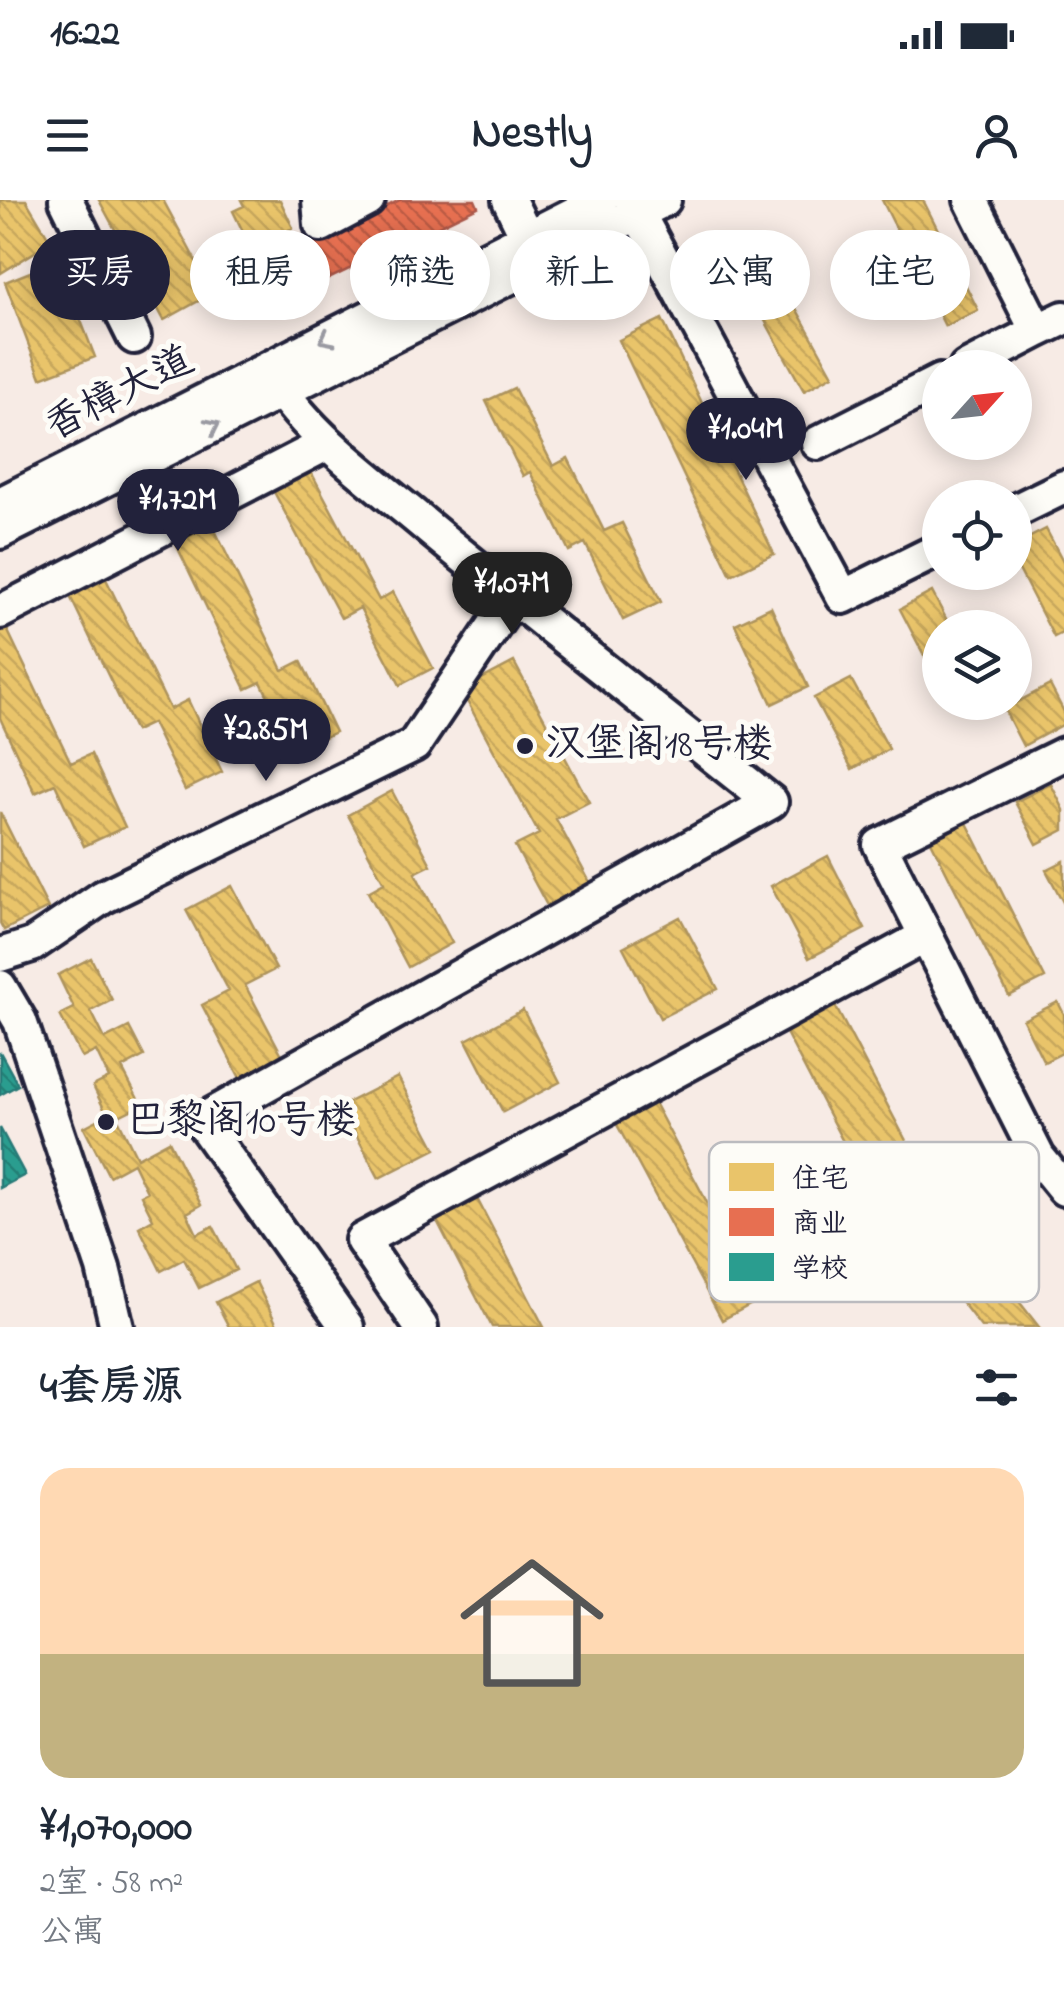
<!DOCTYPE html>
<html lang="zh">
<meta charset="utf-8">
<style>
body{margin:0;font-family:"Indie Flower","LXGW WenKai TC",sans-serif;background:#f2f2f3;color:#1f2937;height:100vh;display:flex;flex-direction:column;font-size:38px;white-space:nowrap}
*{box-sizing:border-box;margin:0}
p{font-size:32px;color:#747a83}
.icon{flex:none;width:55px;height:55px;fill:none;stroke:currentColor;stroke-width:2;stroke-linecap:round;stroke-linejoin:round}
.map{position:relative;height:1127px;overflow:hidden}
.details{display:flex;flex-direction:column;background:#fff;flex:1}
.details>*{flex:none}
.guide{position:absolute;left:30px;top:30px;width:1005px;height:90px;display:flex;gap:20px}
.needle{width:65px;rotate:63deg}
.fabs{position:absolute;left:922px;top:150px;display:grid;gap:20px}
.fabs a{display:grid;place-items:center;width:110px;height:110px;border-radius:50%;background:#fff;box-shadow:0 5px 25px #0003;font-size:50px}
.price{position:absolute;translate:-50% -85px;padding:0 22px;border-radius:35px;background:#22223b;color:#fff;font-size:32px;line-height:65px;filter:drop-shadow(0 2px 5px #0008)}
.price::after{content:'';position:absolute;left:50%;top:60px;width:30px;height:22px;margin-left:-15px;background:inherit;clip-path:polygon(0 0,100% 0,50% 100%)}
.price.current{background:#222;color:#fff}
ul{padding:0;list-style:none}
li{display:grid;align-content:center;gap:20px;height:530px;padding:0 40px}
li span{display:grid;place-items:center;height:310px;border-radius:30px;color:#555}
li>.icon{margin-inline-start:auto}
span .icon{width:180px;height:180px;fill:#fffc;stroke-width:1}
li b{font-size:42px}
h2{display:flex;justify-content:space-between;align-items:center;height:120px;padding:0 40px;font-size:42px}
.chip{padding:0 35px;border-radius:45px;background:#fff;box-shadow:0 5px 25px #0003;font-size:35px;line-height:90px}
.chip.current{background:#22223b;color:#fff}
.status{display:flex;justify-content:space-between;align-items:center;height:70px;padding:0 50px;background:#fff;direction:ltr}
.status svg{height:28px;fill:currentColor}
header{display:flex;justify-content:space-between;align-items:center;height:130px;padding:0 40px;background:#fff;font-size:45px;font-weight:700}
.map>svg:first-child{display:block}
.homes{fill:url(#homes-back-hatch);stroke:#ad935c;stroke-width:2.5}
.shops{fill:url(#shops-back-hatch);stroke:#ac584a;stroke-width:2.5}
.schools{fill:url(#schools-back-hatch);stroke:#287876;stroke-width:2.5}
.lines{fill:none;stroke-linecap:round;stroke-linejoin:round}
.minor-casing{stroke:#22223b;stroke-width:40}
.minor{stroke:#fdfcf7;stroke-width:32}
.oneway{stroke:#9a9aa2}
.poi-dot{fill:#22223b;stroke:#fdfcf7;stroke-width:4}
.labels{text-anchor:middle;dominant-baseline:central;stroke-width:10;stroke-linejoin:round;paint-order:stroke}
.street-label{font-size:40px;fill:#22223b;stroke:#fdfcf7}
.poi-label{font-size:40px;fill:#22223b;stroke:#fdfcf7;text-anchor:start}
.key{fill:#fdfcf7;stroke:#bbbbbf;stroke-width:2.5}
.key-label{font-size:28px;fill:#22223b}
</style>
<div class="status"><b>16:22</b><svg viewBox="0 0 49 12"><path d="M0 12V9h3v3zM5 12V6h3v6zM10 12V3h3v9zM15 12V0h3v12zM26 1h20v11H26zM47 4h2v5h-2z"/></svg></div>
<header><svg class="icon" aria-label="menu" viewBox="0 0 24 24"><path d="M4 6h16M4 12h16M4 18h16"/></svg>Nestly<svg class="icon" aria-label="person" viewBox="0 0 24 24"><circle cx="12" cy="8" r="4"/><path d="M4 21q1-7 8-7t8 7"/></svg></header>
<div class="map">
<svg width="1064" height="1127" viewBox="0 0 1064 1127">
<defs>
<pattern id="homes-back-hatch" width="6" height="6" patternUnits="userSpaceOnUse" patternTransform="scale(2.5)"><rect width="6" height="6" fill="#e9c46a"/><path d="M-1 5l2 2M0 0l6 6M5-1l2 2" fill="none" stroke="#c8a85d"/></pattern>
<pattern id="shops-back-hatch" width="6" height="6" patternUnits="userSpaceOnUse" patternTransform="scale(2.5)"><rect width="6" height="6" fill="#e76f51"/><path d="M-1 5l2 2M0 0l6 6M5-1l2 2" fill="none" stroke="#bb5b44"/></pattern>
<pattern id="schools-back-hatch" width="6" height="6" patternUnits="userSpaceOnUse" patternTransform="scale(2.5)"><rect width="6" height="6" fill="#2a9d8f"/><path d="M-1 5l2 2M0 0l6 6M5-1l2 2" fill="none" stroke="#248076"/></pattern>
</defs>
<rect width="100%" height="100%" fill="#f7ebe5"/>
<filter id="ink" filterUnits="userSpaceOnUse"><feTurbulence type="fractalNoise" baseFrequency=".01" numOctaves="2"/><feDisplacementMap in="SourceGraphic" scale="20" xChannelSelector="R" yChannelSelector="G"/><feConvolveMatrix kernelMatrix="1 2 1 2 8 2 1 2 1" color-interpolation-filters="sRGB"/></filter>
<g filter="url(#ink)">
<path class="homes" d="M0,0H26L51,42L1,73Z
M99,0H163L213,93L164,120Z
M241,0H280L293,28L251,48L233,11L244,6Z
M882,0H923L978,110L945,126Z
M761,45L833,175L804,191L732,61Z
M58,61L95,157L41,178L5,82Z
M662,119L774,354L731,375L619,140Z
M514,188L553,266L568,258L604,331L622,323L661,402L623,420L585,343L569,351L530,272L523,276L486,201Z
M310,270L379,400L393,392L433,468L400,485L360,408L341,418L273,290Z
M210,320L283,470L301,461L335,532L295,552L261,482L246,489L173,338Z
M1046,329L1064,363V432L1054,437L1015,362V345Z
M105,377L170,509L188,500L222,572L185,590L152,523L135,531L69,394Z
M932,392L951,428H940V486L900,409Z
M771,407L808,487L772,504L735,424Z
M6,427L71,563L91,554L125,627L84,646L55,584L35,593L0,518V430Z
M514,462L589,602L556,619L593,688L550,711L515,646L539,634L461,490Z
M851,479L889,549L852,569L814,498Z
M1050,485L1064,512V524L1023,546L1004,509Z
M1051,584L1064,610V630L1037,644L1015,602Z
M392,591L431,665L415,673L452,743L408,767L368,692L384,683L348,615Z
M0,612L48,708L4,730L0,723Z
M966,621L1045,778L1009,796L930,639Z
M828,656L865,729L809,758L771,686Z
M1064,661V704L1046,670Z
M232,686L276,769L245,785L282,855L240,878L202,805L229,791L186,710Z
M680,717L718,789L660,818L623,747Z
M91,758L112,800L91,811L105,839L129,827L144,856L122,868L141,905L117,917L137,958L169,941L201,1005L187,1013L197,1034L213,1026L236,1070L199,1088L184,1059L161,1071L139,1027L153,1019L141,995L147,992L133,963L109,976L84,927L107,915L93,886L109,878L96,851L82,858L60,815L74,808L58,775Z
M832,800L933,992L883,1018L782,825Z
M1058,802L1064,814V852L1044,862L1023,820Z
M523,810L560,882L503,912L466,840Z
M398,877L436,949L379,978L341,906Z
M652,899L759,1100L722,1120L614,919Z
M474,993L544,1127H492L434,1015Z
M952,1016L1039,1127H981L917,1044Z
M256,1082L278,1127H229L216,1102Z"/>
<path class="shops" d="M400,0H475L478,7L287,99L270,63Z"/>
<path class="schools" d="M0,852L18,885L0,895Z
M0,928L25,975L0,988Z"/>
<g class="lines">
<g class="minor-casing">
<path id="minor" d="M66,0L134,137
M319,0L321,25L368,0
M509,0L527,37
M631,0L843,397L940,349
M971,0L1037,131L1064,118
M966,168L1037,131
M267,169C305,235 373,280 430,329C542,422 657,511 771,602L201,921L347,1127
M818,243L940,181
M0,304L601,0
M1015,311L1064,287
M0,332L664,0
M0,412L328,243
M1064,554L880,645L1038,957L1064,989
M0,755L32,745L103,697L414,545L513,398
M0,787L20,821L103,1068L117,1127
M421,1127L362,1040L926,736"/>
</g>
<use href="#minor" class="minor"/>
</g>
<defs><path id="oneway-chevron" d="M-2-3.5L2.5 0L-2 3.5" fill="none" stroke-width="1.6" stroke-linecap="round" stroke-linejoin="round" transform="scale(2.5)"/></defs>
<g class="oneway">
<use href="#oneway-chevron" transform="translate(326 139) rotate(153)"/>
<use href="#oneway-chevron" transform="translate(213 226) rotate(-26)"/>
</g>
</g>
<g class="poi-dot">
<circle cx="525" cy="546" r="10"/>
<circle cx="106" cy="922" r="10"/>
</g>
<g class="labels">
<g class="street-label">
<text transform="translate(120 195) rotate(-27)">香樟大道</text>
</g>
<g class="poi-label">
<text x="545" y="546">汉堡阁18号楼</text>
<text x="126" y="922">巴黎阁10号楼</text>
</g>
</g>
<rect x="709" y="942" width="330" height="160" rx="15" class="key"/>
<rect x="729" y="963" width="45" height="28" fill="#e9c46a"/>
<rect x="729" y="1008" width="45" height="28" fill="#e76f51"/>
<rect x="729" y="1053" width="45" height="28" fill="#2a9d8f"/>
<g class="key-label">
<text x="792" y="987">住宅</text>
<text x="792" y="1032">商业</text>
<text x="792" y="1077">学校</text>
</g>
</svg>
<div class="fabs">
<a><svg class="needle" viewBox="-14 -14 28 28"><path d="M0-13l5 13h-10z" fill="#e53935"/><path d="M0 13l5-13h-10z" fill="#747a83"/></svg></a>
<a><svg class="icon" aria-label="locate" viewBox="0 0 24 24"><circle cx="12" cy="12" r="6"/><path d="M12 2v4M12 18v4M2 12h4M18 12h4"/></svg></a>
<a><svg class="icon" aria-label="layers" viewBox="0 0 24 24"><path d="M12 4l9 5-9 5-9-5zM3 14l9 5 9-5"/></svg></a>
</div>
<b class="price" style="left:746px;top:283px">¥1.04M</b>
<b class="price" style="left:178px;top:354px">¥1.72M</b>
<b class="price current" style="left:512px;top:437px">¥1.07M</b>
<b class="price" style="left:266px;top:584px">¥2.85M</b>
<div class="guide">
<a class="chip current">买房</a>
<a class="chip">租房</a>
<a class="chip">筛选</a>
<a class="chip">新上</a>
<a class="chip">公寓</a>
<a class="chip">住宅</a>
</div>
</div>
<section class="details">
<h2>4套房源<svg class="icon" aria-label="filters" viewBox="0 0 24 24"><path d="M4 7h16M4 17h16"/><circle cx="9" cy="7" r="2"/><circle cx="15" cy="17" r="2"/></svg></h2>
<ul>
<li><span style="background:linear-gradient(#ffd9b3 60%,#c2b280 0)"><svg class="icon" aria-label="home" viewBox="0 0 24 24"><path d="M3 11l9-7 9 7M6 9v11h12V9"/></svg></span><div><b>¥1,070,000</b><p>2室 · 58 m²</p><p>公寓</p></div></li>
</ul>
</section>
